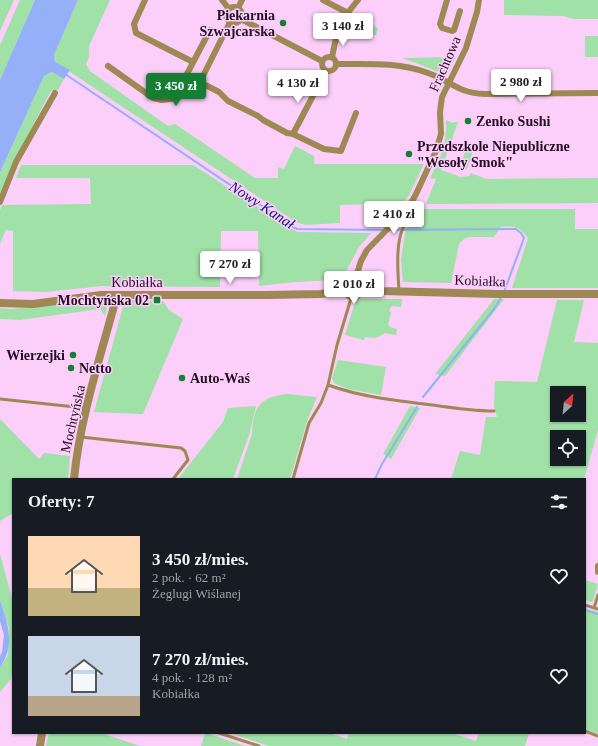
<!DOCTYPE html>
<html lang="pl">
<meta charset="utf-8">
<style>
body{margin:0;font-family:Georgia,serif;background:#20242c;color:#f1f3f6;height:100vh;display:flex;flex-direction:column;font-size:15px;white-space:nowrap}
*{box-sizing:border-box;margin:0}
p{font-size:13px;color:#9ea1a6}
.icon{flex:none;width:22px;height:22px;fill:none;stroke:currentColor;stroke-width:2;stroke-linecap:round;stroke-linejoin:round}
.map{position:relative;flex:1;overflow:hidden}
.side{position:absolute;left:12px;top:478px;width:574px;height:256px;display:flex;flex-direction:column;background:#171b24;border-radius:0px;box-shadow:0 1px 3px #0004}
.side>*{flex:none}
.needle{width:26px;rotate:27deg}
.buttons{position:absolute;left:550px;top:386px;display:grid;gap:8px}
.buttons a{display:grid;place-items:center;width:36px;height:36px;border-radius:0px;background:#171b24;box-shadow:0 1px 3px #0004;font-size:20px}
.price{position:absolute;translate:-50% -34px;padding:0 9px;border-radius:4px;background:#fff;color:#222;font-size:13px;line-height:26px;filter:drop-shadow(0 1px 2px #0008)}
.price::after{content:'';position:absolute;left:50%;top:24px;width:12px;height:9px;margin-left:-6px;background:inherit;clip-path:polygon(0 0,100% 0,50% 100%)}
.price.selected{background:#157e32;color:#fff}
ul{padding:0;list-style:none}
li{display:flex;align-items:center;gap:12px;height:100px;padding:0 16px}
li span{display:grid;place-items:center;flex:none;width:112px;height:80px;border-radius:0px;color:#555}
li>.icon{margin-inline-start:auto}
span .icon{width:48px;height:48px;fill:#fffc;stroke-width:1}
li b{font-size:17px}
h2{display:flex;justify-content:space-between;align-items:center;height:48px;padding:0 16px;font-size:17px}
.map>svg:first-child{display:block}
.green{fill:#9fe1a7;fill-rule:evenodd}
.water{fill:#94b0f9}
.lines{fill:none;stroke-linecap:round;stroke-linejoin:round}
.stream{stroke:#94b0f9;stroke-width:2}
.service{stroke:#9e8853;stroke-width:3}
.minor{stroke:#9e8853;stroke-width:6}
.tertiary{stroke:#9e8853;stroke-width:8}
.poi-dot{fill:#157e32;stroke:#fccefa;stroke-width:1.5}
.labels{text-anchor:middle;dominant-baseline:central;stroke-width:3;stroke-linejoin:round;paint-order:stroke}
.poi-label{font-size:14px;font-weight:bold;fill:#230e22;stroke:#fccefa;text-anchor:start}
.street-label{font-size:14px;fill:#230e22;stroke:#fccefa}
.water-label{font-size:15px;font-style:italic;fill:#112273;stroke:#fccefa}
</style>
<div class="map">
<svg width="598" height="746" viewBox="0 0 598 746">
<rect width="100%" height="100%" fill="#fccefa"/>
<path class="green" d="M0,0H14L0,31Z
M20,0H35L0,80V45Z
M78,0H110L89,46V57L86,64L90,71L168,126L175,124L255,178H278V167L284,169L295,146L314,156V164H424L409,195L403,203L340,205V223L305,225L296,222L55,62L54,55Z
M504,0H598V19H574L563,16L504,15Z
M363,22H366L378,28L376,35L360,34L358,30Z
M585,36H598V57H585Z
M456,57L447,72L444,74L416,63L404,59L403,58Z
M52,72L64,79L58,90L51,91C32,125 16,160 0,196V172L44,76Z
M446,120L453,123L454,122H458L441,170L461,177L469,176L471,173L486,179L598,178V203L426,204L436,179L430,178C441,156 447,146 446,120Z
M466,149L473,151L467,169L463,170L459,169Z
M21,165H193L297,232L371,233L359,247L345,273L337,280L294,282L259,286L258,231H221L220,287L102,286L45,292L13,291V231L6,230L0,244V210L2,205L91,204L90,178H16Z
M423,209H575V229H598V288H512L528,238C519,226 515,226 501,227L494,237H469L464,239L459,244L451,283L403,282L401,259L405,234L407,228L420,211Z
M358,299H402L401,307L392,306L389,310L391,313L388,324L390,327L397,329L396,335L385,333L376,338L365,337L364,340L345,335C348,327 353,304 358,299Z
M494,299H504L445,376L435,374Z
M99,300L106,303L107,308L105,316L100,309L20,320L0,319V308L11,309Z
M129,300L163,301L169,310L183,319L143,414L94,412L124,303Z
M557,300H584L574,342L598,343V430L584,479H451L460,451L480,455L486,417H497L494,407L495,381L537,382ZM557,393H579V415H557ZM557,437H579V459H557Z
M338,360L386,367L381,395L348,389L334,383L332,378Z
M287,394L317,397L308,418L290,479H237L252,434C253,407 260,397 287,394Z
M256,406L250,432L233,479H178L223,422L228,408Z
M410,406L420,408L391,459L383,454Z
M0,419L39,459L44,453L70,456L68,479H13V513L0,521Z
M0,554L13,602V667L11,679L0,692V668L8,655L9,629L0,600Z
M585,580L598,584L593,601L591,602L585,600Z
M585,608L598,612V734L585,729Z
M49,733H101L140,746H46Z
M205,733H206L245,746H201Z
M230,733H330L347,739L349,733H452L476,741L479,733H529L525,746H269Z"/>
<path class="water" d="M35,0H78L54,55L55,62L70,70L64,79L52,72L44,76L0,172V80Z
M0,600C8,626 16,643 0,668V656L2,652L4,635L0,621Z"/>
<g class="lines">
<path class="stream" d="M65,74L293,227L297,229L384,230
M388,230L516,229L521,233L524,238L504,292
M423,397L494,309L502,296
M375,479L382,464L417,407
M585,610L598,614"/>
<path class="service" d="M399,291C398,273 395,242 404,226C407,219 414,213 420,207
M328,385C361,397 398,401 433,405C453,408 473,411 494,411
M0,399L85,408
M81,437L181,448L185,451L188,460L173,479
M293,479L309,423L321,403L328,385L337,345L352,295
M585,605L598,609
M594,608L598,595
M585,731L598,736
M219,733L259,746"/>
<path class="minor" d="M145,0L134,24L136,33L193,62
M222,0L229,9
M323,0L348,13
M447,0L440,24L442,28L452,31L454,30L460,11
M226 15a8 8 0 1 1 16 0a8 8 0 1 1-16 0Z
M238,8L242,0
M241,19L322,61
M322 64a7 7 0 1 1 14 0a7 7 0 1 1-14 0Z
M332,57L338,29L342,20L358,0
M337,64C368,64 399,62 428,73C451,81 457,93 485,94L598,93
M108,66L153,98L162,100L171,99L176,95L210,30
M186,75L219,92L228,101L258,116L263,120L287,133L293,134L324,149L341,151L356,113
M200,82L230,22
M293,134L326,71
M0,202L16,162L55,93
M355,280L361,261L367,250L409,207L416,194L436,151L441,134L440,112L442,97L466,48L477,12L479,0
M598,566V572"/>
<path class="tertiary" d="M345 288a8 8 0 1 1 16 0a8 8 0 1 1-16 0Z
M361,289L382,291L497,294H598
M0,303L33,304L101,295H267L321,294L345,290
M74,479C80,417 101,355 117,295
M40,746L42,733"/>
</g>
<g class="poi-dot">
<circle cx="283" cy="23" r="4"/>
<circle cx="468" cy="121" r="4"/>
<circle cx="409" cy="154" r="4"/>
<rect x="153" y="296" width="8" height="8" rx="2"/>
<circle cx="73" cy="355" r="4"/>
<circle cx="71" cy="368" r="4"/>
<circle cx="182" cy="378" r="4"/>
</g>
<g class="labels">
<g class="poi-label">
<text x="275" y="15" text-anchor="end">Piekarnia<tspan x="275" dy="16">Szwajcarska</tspan></text>
<text x="476" y="121">Zenko Sushi</text>
<text x="417" y="146">Przedszkole Niepubliczne<tspan x="417" dy="16">"Wesoły Smok"</tspan></text>
<text x="149" y="300" text-anchor="end">Mochtyńska 02</text>
<text x="65" y="355" text-anchor="end">Wierzejki</text>
<text x="79" y="368">Netto</text>
<text x="190" y="378">Auto-Waś</text>
</g>
<g class="street-label">
<text transform="translate(445 64) rotate(-66)">Frachtowa</text>
<text transform="translate(480 281) rotate(2)">Kobiałka</text>
<text x="137" y="282">Kobiałka</text>
<text transform="translate(73 419) rotate(-77)">Mochtyńska</text>
</g>
<g class="water-label">
<text transform="translate(262 205) rotate(33)">Nowy Kanał</text>
</g>
</g>
</svg>
<div class="buttons">
<a><svg class="needle" viewBox="-14 -14 28 28"><path d="M0-13l5 13h-10z" fill="#e53935"/><path d="M0 13l5-13h-10z" fill="#9ea1a6"/></svg></a>
<a><svg class="icon" aria-label="locate" viewBox="0 0 24 24"><circle cx="12" cy="12" r="6"/><path d="M12 2v4M12 18v4M2 12h4M18 12h4"/></svg></a>
</div>
<b class="price" style="left:343px;top:47px">3 140 zł</b>
<b class="price" style="left:521px;top:103px">2 980 zł</b>
<b class="price" style="left:298px;top:104px">4 130 zł</b>
<b class="price selected" style="left:176px;top:107px">3 450 zł</b>
<b class="price" style="left:394px;top:235px">2 410 zł</b>
<b class="price" style="left:230px;top:285px">7 270 zł</b>
<b class="price" style="left:354px;top:305px">2 010 zł</b>
<section class="side">
<h2>Oferty: 7<svg class="icon" aria-label="filters" viewBox="0 0 24 24"><path d="M4 7h16M4 17h16"/><circle cx="9" cy="7" r="2"/><circle cx="15" cy="17" r="2"/></svg></h2>
<ul>
<li><span style="background:linear-gradient(#ffd9b3 65%,#c2b280 0)"><svg class="icon" aria-label="home" viewBox="0 0 24 24"><path d="M3 11l9-7 9 7M6 9v11h12V9"/></svg></span><div><b>3 450 zł/mies.</b><p>2 pok. · 62 m²</p><p>Żeglugi Wiślanej</p></div><svg class="icon" aria-label="heart" viewBox="0 0 24 24"><path d="M12 20l-8-8c-3-5 5-10 8-4 3-6 11-1 8 4z"/></svg></li>
<li><span style="background:linear-gradient(#c9d6e8 75%,#b9a48a 0)"><svg class="icon" aria-label="home" viewBox="0 0 24 24"><path d="M3 11l9-7 9 7M6 9v11h12V9"/></svg></span><div><b>7 270 zł/mies.</b><p>4 pok. · 128 m²</p><p>Kobiałka</p></div><svg class="icon" aria-label="heart" viewBox="0 0 24 24"><path d="M12 20l-8-8c-3-5 5-10 8-4 3-6 11-1 8 4z"/></svg></li>
</ul>
</section>
</div>
